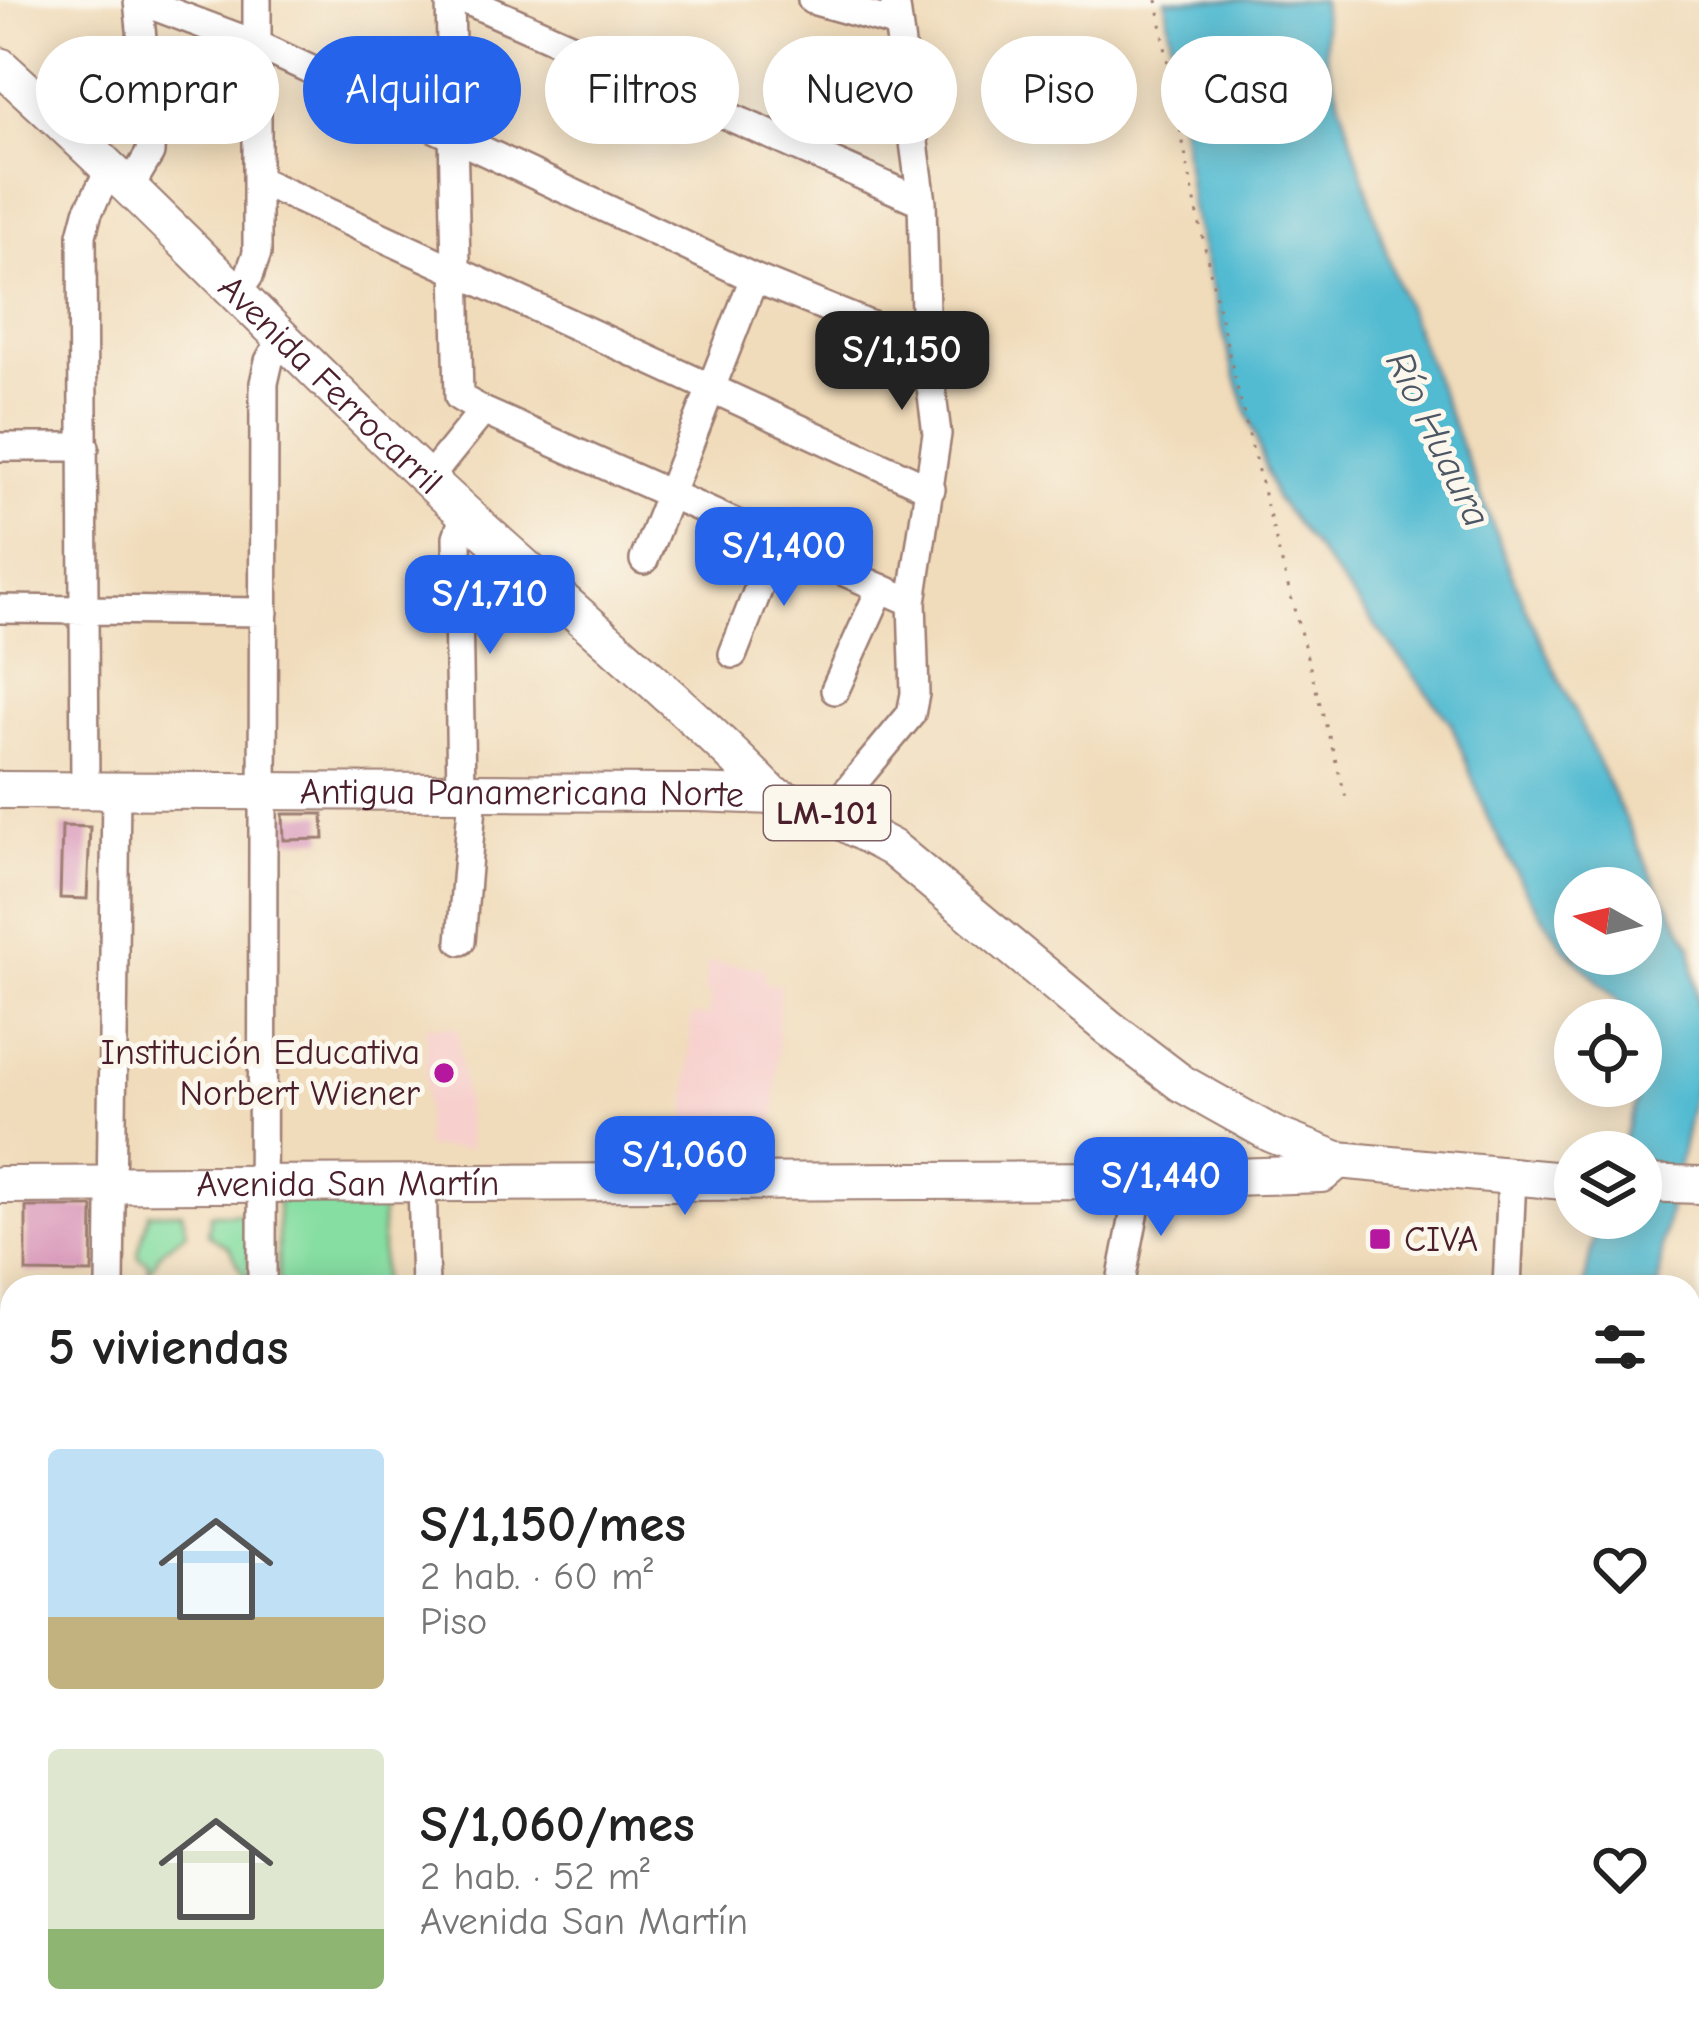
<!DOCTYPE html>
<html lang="es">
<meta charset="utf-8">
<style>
body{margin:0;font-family:"Comic Neue",sans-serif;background:#f2f2f2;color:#222;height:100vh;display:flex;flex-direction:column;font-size:45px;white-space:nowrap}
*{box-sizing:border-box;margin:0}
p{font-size:39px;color:#767676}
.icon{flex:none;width:66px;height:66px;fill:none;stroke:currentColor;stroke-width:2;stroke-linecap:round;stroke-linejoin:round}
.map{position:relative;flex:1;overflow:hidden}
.details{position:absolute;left:0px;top:1275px;width:1701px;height:768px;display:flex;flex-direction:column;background:#fff;border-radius:36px 36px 0 0;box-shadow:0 6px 30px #0003}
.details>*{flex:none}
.banner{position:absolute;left:36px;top:36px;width:1629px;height:108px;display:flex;gap:24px}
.needle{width:78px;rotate:278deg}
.buttons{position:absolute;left:1554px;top:867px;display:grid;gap:24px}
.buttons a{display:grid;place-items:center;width:108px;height:108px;border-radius:50%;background:#fff;box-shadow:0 6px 30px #0003;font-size:60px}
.price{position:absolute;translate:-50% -102px;padding:0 27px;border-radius:24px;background:#2563eb;color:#fff;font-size:39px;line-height:78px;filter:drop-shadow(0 3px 6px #0008)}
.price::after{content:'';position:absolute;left:50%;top:72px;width:36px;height:27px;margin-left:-18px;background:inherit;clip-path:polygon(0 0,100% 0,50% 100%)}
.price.active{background:#222;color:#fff}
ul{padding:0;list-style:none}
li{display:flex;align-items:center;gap:36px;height:300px;padding:0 48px}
li span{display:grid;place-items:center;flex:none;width:336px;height:240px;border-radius:12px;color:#555}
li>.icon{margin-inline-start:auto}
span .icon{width:144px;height:144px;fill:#fffc;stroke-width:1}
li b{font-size:51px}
h2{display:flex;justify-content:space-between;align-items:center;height:144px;padding:0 48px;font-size:51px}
.pill{padding:0 42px;border-radius:54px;background:#fff;box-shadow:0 6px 30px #0003;font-size:42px;line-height:108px}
.pill.active{background:#2563eb;color:#fff}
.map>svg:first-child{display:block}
.built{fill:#f7d0cd}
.green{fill:#86dea2;stroke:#687e66;stroke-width:3}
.water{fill:#53bbd1;stroke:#4e6d7e;stroke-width:3;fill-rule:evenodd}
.building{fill:#d997ba}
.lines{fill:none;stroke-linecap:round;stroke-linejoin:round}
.minor-casing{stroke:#9d7d72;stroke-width:32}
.major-casing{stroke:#9d7d72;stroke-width:40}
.path{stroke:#9d7d72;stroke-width:3;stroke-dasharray:3 9;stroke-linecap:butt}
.minor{stroke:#fff;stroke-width:27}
.major{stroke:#fff;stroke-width:36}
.poi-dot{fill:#b5179e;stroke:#fbf7ec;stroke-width:4.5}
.labels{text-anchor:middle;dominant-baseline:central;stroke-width:10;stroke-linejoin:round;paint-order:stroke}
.shield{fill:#fbf7ec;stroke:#7f6065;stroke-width:3}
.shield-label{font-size:33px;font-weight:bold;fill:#4a1f2b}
.street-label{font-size:36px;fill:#4a1f2b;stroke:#fbf7ec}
.poi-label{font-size:36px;fill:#4a1f2b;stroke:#fbf7ec;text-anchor:end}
.water-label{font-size:39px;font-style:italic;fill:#4d5665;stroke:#fbf7ec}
</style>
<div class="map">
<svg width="1699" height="2043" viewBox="0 0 1699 2043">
<rect width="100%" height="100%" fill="#fbf7ec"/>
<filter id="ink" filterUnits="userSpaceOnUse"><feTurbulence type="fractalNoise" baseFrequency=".00833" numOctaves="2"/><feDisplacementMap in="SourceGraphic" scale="24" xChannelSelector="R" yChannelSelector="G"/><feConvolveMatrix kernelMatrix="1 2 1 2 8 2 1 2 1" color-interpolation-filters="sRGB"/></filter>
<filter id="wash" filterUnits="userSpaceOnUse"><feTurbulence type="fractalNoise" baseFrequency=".004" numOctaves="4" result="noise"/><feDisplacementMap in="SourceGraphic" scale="48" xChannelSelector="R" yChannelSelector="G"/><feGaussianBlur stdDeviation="2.7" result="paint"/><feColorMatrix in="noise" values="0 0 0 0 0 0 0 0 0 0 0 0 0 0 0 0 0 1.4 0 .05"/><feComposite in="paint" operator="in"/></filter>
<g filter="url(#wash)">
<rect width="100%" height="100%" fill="#f0dbba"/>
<path class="built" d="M708,962L765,968L764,983L780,985L774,1156H686L691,1015L708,1016L711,994L704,992Z
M426,1026L457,1027L470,1149L425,1147Z"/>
<path class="green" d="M382,1197V1287H278V1199Z
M182,1212L187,1232L163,1249L149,1273L148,1262L140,1259L138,1253L149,1213Z
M216,1213L245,1214L249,1217V1276L244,1277L229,1247L208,1234L211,1214Z
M1689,1897H1698V1987H1689Z"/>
<path class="water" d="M1166,0H1322L1326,56L1393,273L1525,607L1656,884L1691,945L1699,1017V1068L1662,1244L1659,1287H1584L1597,1218H1641V1152H1619L1637,1101L1634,1086H1641V1020H1623L1620,1003L1563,946L1527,893L1489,821L1451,723L1275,497L1231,362L1192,212ZM1575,888H1641V954H1575Z"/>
<g id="blocks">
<path class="building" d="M283,814H323L324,839L284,840Z
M62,826L90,827L87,899L60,898Z
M26,1207H93L92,1273L26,1272Z"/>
</g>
</g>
<g filter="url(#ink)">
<use href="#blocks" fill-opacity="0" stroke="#9d7d72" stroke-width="3"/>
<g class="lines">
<g class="minor-casing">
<path id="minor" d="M138,0L258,45L754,278L926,348
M450,0L459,397L483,411L912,602
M466,0L922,202
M812,0L898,24
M258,180L931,489
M131,185L150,153L151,125L138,0
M238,291L249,276L257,253V0
M0,447H85
M428,479L483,411
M644,560L754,278
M0,609L264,612
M733,654L777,541
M835,690L881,588
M85,790L82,235L88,212L111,167
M461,792L457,537L465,514
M828,814L911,714L915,694L912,602L937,434L926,348L922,202L895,0
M461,941L473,793
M422,1183L425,1287
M110,1287L116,790
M262,1287L264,383L269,361L283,336
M1120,1287L1141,1180
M1507,1287L1512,1177
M1689,1452L1699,1455
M0,1566H12
M1689,1673L1699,1687
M1689,1748L1699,1811
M0,1935H12
M1689,2003L1699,2001
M590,2031L620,2043
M1290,2031L1302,2043
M98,2043L99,2031
M268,2043V2031
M432,2043L435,2031
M666,2043L668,2031
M865,2043L867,2031
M1202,2043L1204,2031
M1557,2043L1559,2031"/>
</g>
<g class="major-casing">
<g id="major">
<path id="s1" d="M0,66C149,201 286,346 432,483C545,589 666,686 774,796"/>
<path id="s2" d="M0,790L696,793L774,796L828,814L892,848L1109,1028L1181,1083L1272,1134L1338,1160L1575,1182"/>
<path d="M1641,1183L1699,1185"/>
<path id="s3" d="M0,1185L1141,1180L1322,1174L1338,1160"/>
</g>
</g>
<path class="path" d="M1157,0C1202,271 1273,537 1347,801"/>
<use href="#minor" class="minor"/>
<use href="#major" class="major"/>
</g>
</g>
<g class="poi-dot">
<circle cx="444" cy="1073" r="12"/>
<rect x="1368" y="1227" width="24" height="24" rx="6"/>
</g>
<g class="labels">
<rect class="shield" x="764" y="786" width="126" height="54" rx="9"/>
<g class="shield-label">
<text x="827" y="813">LM-101</text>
</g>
<g class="street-label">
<text stroke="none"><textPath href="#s1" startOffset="459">Avenida Ferrocarril</textPath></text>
<text stroke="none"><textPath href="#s2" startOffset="522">Antigua Panamericana Norte</textPath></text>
<text stroke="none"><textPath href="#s3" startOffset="348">Avenida San Martín</textPath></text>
</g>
<g class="poi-label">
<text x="420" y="1052">Institución Educativa<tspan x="420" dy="41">Norbert Wiener</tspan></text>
<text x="1404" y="1239" text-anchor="start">CIVA</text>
</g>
<g class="water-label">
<text transform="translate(1438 439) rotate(64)">Río Huaura</text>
</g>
</g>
</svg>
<div class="buttons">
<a><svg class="needle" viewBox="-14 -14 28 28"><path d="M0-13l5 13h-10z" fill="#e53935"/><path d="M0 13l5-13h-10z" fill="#767676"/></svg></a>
<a><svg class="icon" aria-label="locate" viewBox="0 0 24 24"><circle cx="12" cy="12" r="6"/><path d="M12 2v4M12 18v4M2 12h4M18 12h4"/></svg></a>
<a><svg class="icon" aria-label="layers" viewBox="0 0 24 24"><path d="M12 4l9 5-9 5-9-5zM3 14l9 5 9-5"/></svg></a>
</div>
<b class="price active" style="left:902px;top:413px">S/1,150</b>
<b class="price" style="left:784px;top:609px">S/1,400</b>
<b class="price" style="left:490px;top:657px">S/1,710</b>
<b class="price" style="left:685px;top:1218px">S/1,060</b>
<b class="price" style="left:1161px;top:1239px">S/1,440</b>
<div class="banner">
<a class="pill">Comprar</a>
<a class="pill active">Alquilar</a>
<a class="pill">Filtros</a>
<a class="pill">Nuevo</a>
<a class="pill">Piso</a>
<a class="pill">Casa</a>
</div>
<section class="details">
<h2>5 viviendas<svg class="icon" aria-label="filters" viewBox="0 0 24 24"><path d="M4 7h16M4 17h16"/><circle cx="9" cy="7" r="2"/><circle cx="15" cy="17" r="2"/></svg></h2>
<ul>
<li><span style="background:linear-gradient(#bfe0f5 70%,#c2b280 0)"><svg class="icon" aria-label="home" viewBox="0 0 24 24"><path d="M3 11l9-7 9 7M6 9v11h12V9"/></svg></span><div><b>S/1,150/mes</b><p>2 hab. · 60 m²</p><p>Piso</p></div><svg class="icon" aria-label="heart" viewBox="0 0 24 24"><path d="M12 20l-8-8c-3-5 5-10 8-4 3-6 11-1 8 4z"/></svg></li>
<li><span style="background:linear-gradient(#dfe7d0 75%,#8fb573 0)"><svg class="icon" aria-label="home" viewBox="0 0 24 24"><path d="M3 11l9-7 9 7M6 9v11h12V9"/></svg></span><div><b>S/1,060/mes</b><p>2 hab. · 52 m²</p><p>Avenida San Martín</p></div><svg class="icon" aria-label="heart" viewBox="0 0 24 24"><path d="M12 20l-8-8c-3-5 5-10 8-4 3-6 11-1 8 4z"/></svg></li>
</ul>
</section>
</div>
